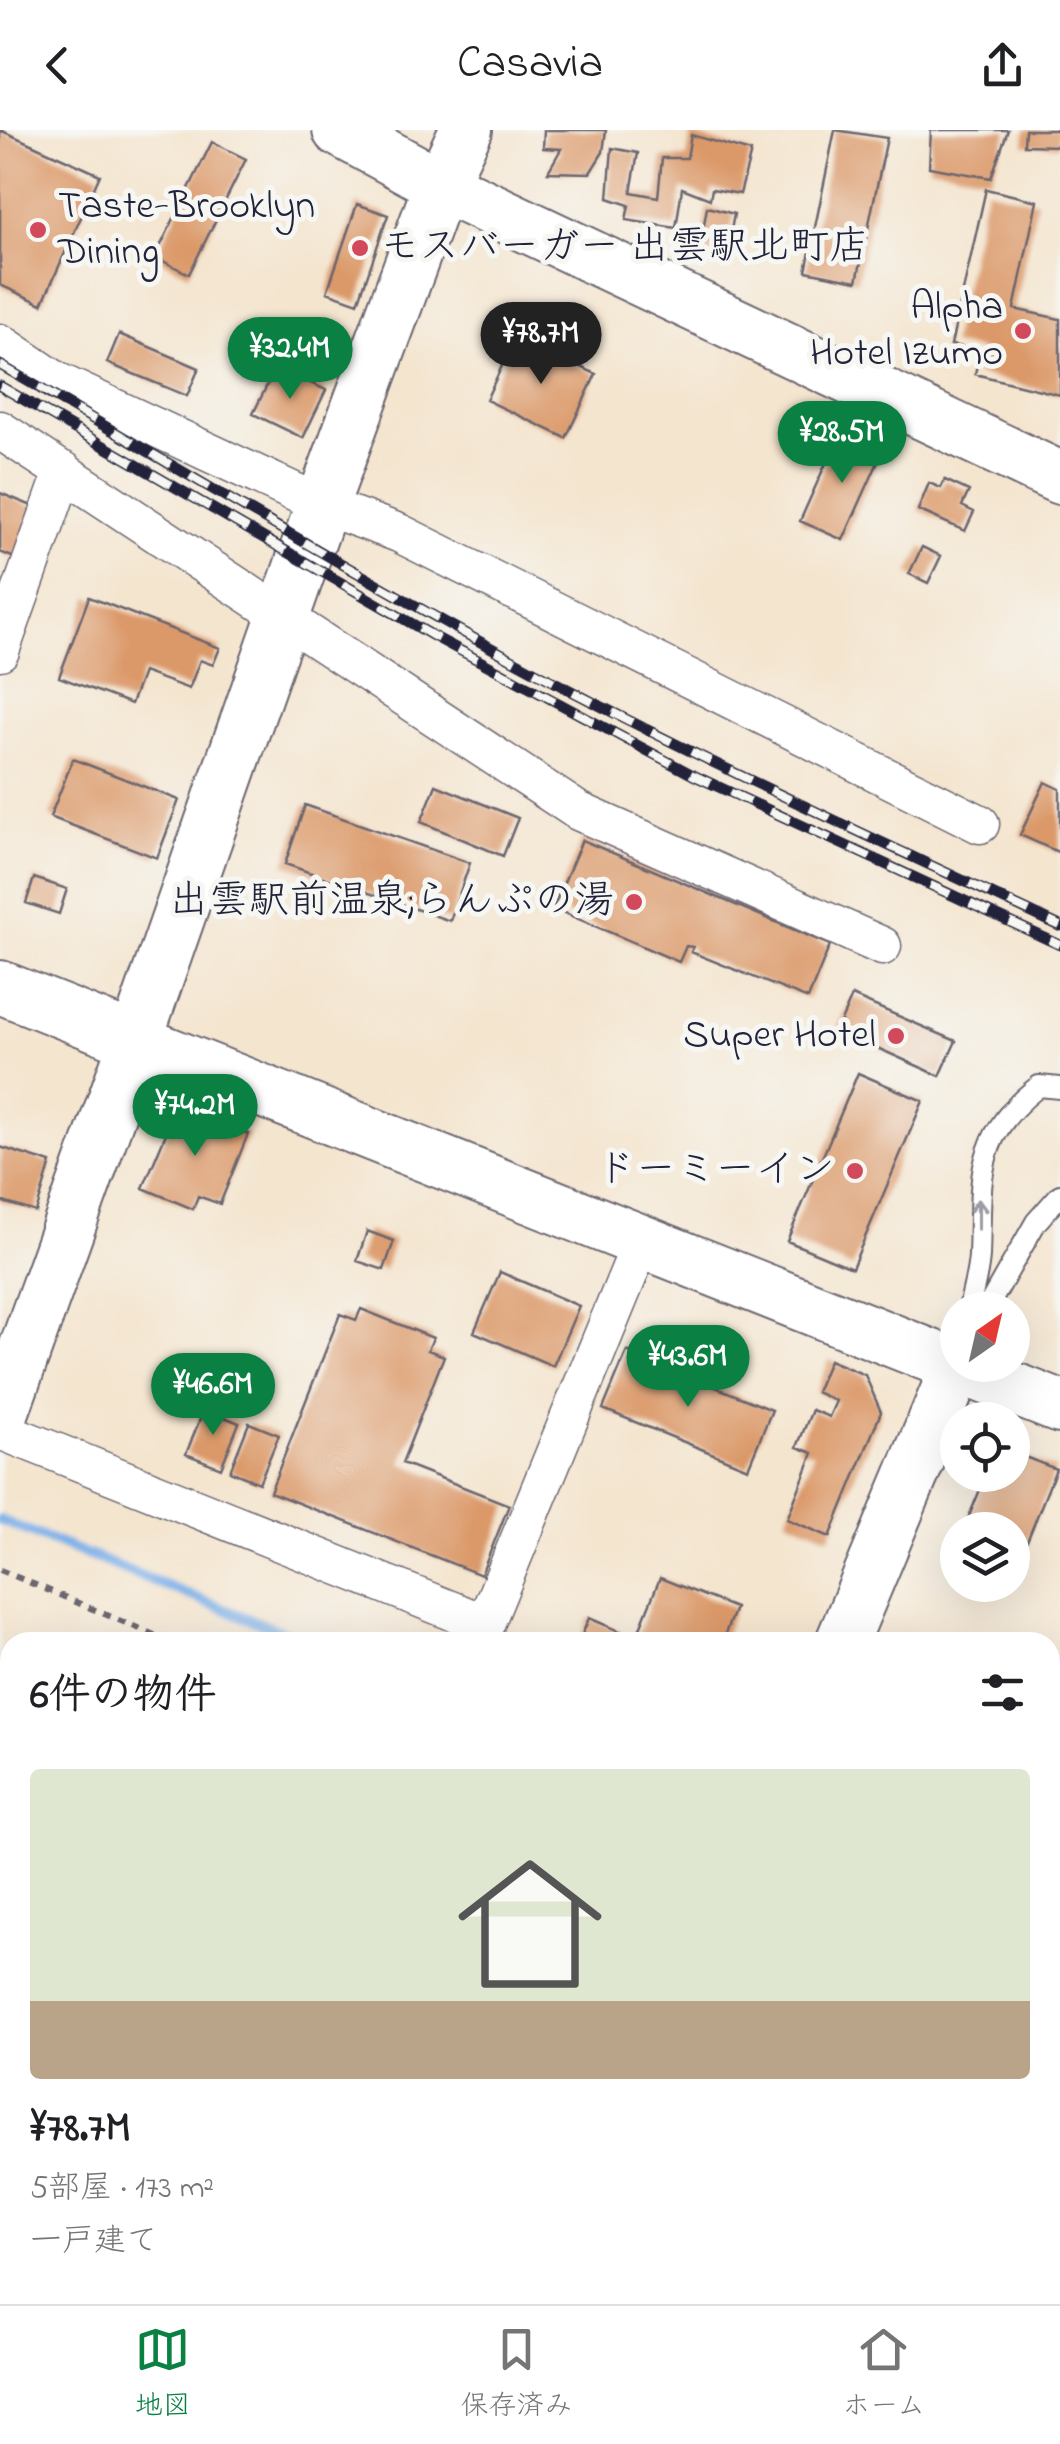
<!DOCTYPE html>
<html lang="ja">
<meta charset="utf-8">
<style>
body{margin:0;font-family:"Indie Flower","Klee One",sans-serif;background:#f2f2f2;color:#202124;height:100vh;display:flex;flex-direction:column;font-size:38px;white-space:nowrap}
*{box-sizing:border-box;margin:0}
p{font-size:32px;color:#757577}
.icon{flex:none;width:55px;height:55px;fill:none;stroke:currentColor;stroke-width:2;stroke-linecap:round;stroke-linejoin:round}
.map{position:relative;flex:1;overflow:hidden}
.details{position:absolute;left:0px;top:1502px;width:1060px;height:672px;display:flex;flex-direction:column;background:#fff;border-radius:30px 30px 0 0;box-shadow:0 10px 40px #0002}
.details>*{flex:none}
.needle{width:65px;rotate:34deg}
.tools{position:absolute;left:940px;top:1162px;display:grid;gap:20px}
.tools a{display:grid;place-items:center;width:90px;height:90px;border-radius:50%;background:#fff;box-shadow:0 10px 40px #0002;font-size:50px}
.price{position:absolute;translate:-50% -85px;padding:0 22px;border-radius:35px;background:#0b8043;color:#fff;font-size:32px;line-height:65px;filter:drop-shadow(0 2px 5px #0008)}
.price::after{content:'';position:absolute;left:50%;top:60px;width:30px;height:22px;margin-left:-15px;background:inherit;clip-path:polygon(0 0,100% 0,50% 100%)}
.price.current{background:#222;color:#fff}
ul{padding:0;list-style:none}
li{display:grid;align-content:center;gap:20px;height:530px;padding:0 30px}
li span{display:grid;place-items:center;height:310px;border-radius:10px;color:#555}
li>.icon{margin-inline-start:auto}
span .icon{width:180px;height:180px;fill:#fffc;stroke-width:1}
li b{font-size:42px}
h2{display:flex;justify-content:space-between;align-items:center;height:120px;padding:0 30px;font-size:42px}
header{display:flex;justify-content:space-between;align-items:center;height:130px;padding:0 30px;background:#fff;font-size:45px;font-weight:600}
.dock{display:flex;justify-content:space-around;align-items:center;height:140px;border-top:2px solid #e0e0e0;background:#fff;font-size:28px;color:#757577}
.dock a{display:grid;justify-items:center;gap:5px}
.dock .current{color:#0b8043}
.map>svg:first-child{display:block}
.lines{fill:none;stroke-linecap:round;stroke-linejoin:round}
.stream{stroke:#7db0e9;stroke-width:10}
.building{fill:#db9969}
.lane-casing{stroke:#6c666f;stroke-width:24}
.street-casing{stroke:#6c666f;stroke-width:41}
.secondary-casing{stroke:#6c666f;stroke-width:56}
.path{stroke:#6c666f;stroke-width:6;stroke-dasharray:8 8;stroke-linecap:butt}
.lane{stroke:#fff;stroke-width:20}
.street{stroke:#fff;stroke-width:38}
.secondary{stroke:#fff;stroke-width:52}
.rail-casing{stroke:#22223b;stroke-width:11}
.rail{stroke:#f6f6f2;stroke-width:8;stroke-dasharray:22;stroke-linecap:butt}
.oneway{stroke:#9c9ca7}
.poi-dot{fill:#d1495b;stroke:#f6f6f2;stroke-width:4}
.labels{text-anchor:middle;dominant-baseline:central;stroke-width:10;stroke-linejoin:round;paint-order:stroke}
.poi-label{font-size:40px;fill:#22223b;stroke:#f6f6f2;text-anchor:end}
</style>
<header><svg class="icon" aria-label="back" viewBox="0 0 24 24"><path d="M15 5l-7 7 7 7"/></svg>Casavia<svg class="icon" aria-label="share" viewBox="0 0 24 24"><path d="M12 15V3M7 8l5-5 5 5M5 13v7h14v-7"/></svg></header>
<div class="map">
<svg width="1060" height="2174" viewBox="0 0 1060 2174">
<rect width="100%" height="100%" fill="#f6f6f2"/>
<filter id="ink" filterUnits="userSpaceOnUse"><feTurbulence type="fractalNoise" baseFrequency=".01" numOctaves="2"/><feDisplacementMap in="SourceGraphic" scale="20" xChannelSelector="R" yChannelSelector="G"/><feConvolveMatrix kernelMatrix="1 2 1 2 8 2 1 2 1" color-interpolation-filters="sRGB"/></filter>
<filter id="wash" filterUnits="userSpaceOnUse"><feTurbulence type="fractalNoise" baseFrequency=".0048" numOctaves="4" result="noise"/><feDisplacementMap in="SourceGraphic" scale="40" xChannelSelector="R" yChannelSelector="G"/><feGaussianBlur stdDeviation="2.25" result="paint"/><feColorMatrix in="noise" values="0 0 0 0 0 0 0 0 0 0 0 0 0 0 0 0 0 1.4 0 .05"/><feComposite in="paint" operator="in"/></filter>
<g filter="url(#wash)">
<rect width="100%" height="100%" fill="#f4e5cf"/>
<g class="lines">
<path class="stream" d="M0,1390L307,1512
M1050,1805L1060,1809"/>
</g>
<g id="blocks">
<path class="building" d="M0,0L100,45L42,174L0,155Z
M544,0H606L603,22L590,43L548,42L561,19L543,18Z
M835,0L887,8L857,151L806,141Z
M931,0H1008L991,48L929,37Z
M1025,0H1059L1058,16L1024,15Z
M691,5L751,22L740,64L712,59L710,69L682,58L676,98L626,90L629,75L608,68L612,18L638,23L631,62L658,67L662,28H687Z
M212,12L246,29L189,144L155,127Z
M986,59L1037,71L1014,179L1060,189V265L975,244L980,220L951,215Z
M357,74L388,85L358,173L327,162Z
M707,77L734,84L725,134L700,118Z
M119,204L199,238L187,266L107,233Z
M516,206L596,244L566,308L486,270Z
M276,237L326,260L303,308L253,284Z
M840,302L883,321L843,410L800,391Z
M945,350L969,361L962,376L974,382L965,401L918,380L929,353L941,358Z
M0,363L37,378L17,429L0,422Z
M922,417L941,426L928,453L909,444Z
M89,467L220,518L213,535L200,530L189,559L143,542L131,574L59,547Z
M73,629L179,670L157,728L50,687Z
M1045,652L1060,659V723L1020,705Z
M436,655L518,688L503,726L421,692Z
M305,675L470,733L450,791L285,734Z
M582,710L830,815L808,869L691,822L693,817L686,816L679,832L553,778Z
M34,748L67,759L59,784L26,773Z
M852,866L956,911L940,946L837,900Z
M858,943L923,971L852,1138L787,1111Z
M178,975L248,1004L220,1074L198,1066L193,1079L143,1058Z
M0,1017L51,1033L36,1082L0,1071Z
M367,1101L394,1111L384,1140L357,1131Z
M500,1142L579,1176L553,1236L474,1202Z
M361,1179L433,1208L428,1220L444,1226L402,1333L509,1375L481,1445L270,1362L340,1184L356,1190Z
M627,1221L772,1280L748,1338L603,1279Z
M829,1230L865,1245L881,1282L830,1407L787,1389L813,1323L797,1317L812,1280L829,1287L836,1271L816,1262Z
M204,1279L239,1293L221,1338L186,1324Z
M249,1293L279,1305L259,1353L230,1341Z
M1012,1322L1056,1339L1026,1414L1012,1409V1400H990L967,1391L982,1355L958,1345H1012Z
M660,1448L735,1478L722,1512H673L657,1506L654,1512H579L589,1488L636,1508Z
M1052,1608L1060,1611V1667L1050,1663Z
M0,1615L10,1619V1835L0,1831Z
M1051,1668L1060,1672V1743L1050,1739Z
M1057,1882L1060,1883V1946L1056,1945L1050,1959V1901Z
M0,1971L10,1975V2039L0,2035Z
M1050,2060L1060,2065V2129L1050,2124Z
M392,2165H439L435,2174H414Z
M489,2165H528L525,2174H485Z
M767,2165H832L829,2174H763Z
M897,2165H946L943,2174H898L894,2173Z"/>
</g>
</g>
<g filter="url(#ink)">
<use href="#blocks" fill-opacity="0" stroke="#6c666f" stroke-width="2.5"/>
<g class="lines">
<g class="lane-casing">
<path id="lane" d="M969,1180C972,1162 978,1144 979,1126C982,1051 972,1007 1039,956L1060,958
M986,1180L1036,1092L1060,1065"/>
</g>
<g class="street-casing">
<path id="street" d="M0,213L56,251L322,375L399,403L980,694
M0,300L578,681L882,816
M0,521L64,341
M0,1300L485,1494L642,1111
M0,1589L10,1593
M1050,2005L1060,2009
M0,2052L10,2056
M277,2165L299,2174"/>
</g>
<g class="secondary-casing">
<path id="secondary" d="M339,0L440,55L1060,348
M0,857L1060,1277
M0,1289L136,909L322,375L440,55L466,0
M842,1512L957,1237
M573,2174L576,2165"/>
</g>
<path class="path" d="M0,1440L171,1512
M1050,1741L1060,1745
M1050,1866L1060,1870"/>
<use href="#lane" class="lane"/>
<use href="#street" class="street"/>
<use href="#secondary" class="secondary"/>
<g class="rail-casing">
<path id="rail" d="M0,235C176,337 351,442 530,539C703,632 883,712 1060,796
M0,256L435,507L693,645L1060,815"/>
</g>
<use href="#rail" class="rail"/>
</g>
<defs><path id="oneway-shaft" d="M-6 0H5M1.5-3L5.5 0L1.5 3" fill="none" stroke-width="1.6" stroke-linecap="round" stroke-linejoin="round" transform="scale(2.5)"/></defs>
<use class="oneway" href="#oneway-shaft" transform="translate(978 1084) rotate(-90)"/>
</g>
<g class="poi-dot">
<circle cx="38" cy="100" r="10"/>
<circle cx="360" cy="118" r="10"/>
<circle cx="1023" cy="201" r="10"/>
<circle cx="634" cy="772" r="10"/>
<circle cx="896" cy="906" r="10"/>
<circle cx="855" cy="1041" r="10"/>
</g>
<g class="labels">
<g class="poi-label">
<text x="58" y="77" text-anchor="start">Taste-Brooklyn<tspan x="58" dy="46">Dining</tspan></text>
<text x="380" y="118" text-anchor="start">モスバーガー 出雲駅北町店</text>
<text x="1003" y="178">Alpha<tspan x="1003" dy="46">Hotel Izumo</tspan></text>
<text x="614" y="772">出雲駅前温泉;らんぷの湯</text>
<text x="876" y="906">Super Hotel</text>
<text x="835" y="1041">ドーミーイン</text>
</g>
</g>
</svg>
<div class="tools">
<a><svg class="needle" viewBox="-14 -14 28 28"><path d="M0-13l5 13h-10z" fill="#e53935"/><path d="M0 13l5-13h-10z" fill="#757577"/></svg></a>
<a><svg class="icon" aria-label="locate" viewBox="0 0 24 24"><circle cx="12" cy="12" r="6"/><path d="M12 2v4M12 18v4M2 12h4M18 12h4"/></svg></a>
<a><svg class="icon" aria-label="layers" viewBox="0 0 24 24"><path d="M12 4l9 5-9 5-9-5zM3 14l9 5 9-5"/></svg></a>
</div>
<b class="price current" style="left:541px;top:257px">¥78.7M</b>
<b class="price" style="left:290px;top:272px">¥32.4M</b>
<b class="price" style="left:842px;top:356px">¥28.5M</b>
<b class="price" style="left:195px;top:1029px">¥74.2M</b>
<b class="price" style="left:688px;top:1280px">¥43.6M</b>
<b class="price" style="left:213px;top:1308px">¥46.6M</b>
<section class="details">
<h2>6件の物件<svg class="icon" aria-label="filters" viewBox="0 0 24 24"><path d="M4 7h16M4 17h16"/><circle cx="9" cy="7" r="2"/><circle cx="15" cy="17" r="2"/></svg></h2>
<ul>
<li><span style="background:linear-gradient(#dfe7d0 75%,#b9a48a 0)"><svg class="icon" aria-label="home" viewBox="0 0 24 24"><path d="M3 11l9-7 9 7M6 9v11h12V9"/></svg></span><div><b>¥78.7M</b><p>5部屋 · 173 m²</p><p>一戸建て</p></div></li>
</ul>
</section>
</div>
<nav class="dock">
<a class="current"><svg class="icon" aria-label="map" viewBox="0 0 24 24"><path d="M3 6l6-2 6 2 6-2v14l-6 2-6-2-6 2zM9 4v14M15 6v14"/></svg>地図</a>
<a><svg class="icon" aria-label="saved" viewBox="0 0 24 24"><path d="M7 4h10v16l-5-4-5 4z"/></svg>保存済み</a>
<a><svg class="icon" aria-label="home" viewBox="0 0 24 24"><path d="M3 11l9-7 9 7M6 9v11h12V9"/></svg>ホーム</a>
</nav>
